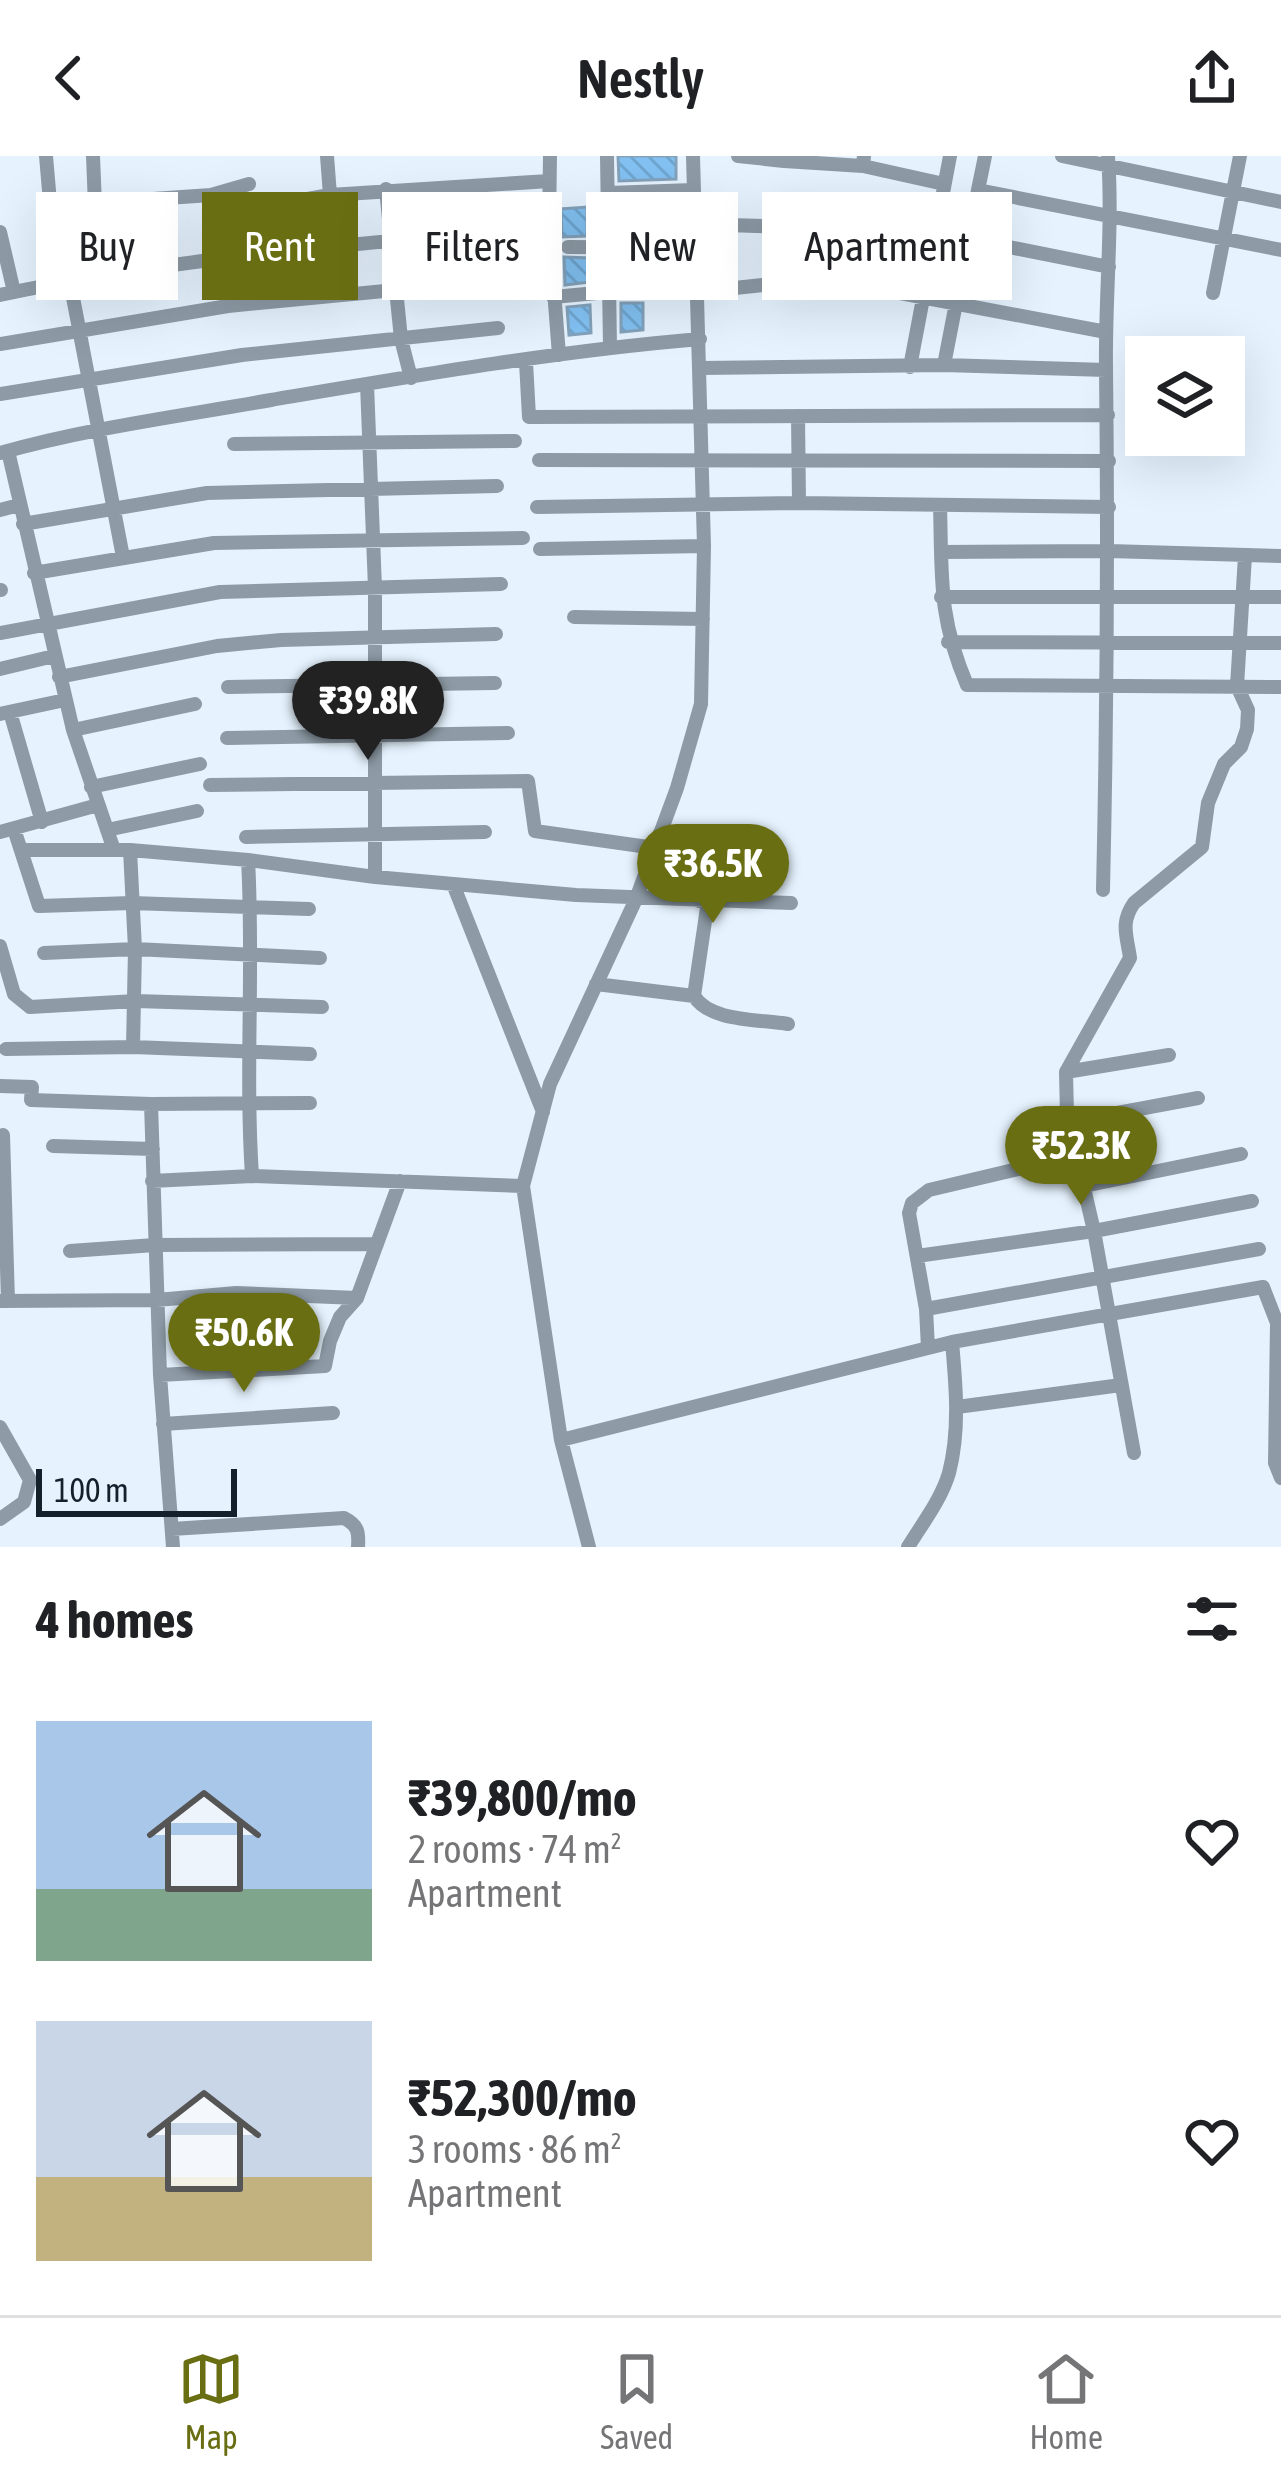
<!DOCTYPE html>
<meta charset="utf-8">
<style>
body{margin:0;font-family:"Asap Condensed",sans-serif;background:#f2f2f2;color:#202124;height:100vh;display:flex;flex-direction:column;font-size:45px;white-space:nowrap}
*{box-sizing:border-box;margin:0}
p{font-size:39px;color:#757577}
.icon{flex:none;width:66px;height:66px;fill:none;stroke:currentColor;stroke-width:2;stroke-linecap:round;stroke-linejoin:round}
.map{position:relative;height:1391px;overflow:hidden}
.side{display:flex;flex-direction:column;background:#fff;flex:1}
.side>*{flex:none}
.banner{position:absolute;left:36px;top:36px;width:1209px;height:108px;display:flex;gap:24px}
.controls{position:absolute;left:1125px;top:180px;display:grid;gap:24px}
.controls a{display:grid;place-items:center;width:120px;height:120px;border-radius:0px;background:#fff;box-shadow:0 12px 48px #0002;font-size:60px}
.scale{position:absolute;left:36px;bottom:30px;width:201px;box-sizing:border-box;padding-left:12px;border:6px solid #15212a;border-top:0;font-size:33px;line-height:42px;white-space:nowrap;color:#15212a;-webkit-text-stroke:9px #e6f3fe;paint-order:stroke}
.price{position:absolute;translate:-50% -102px;padding:0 27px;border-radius:42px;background:#6a6e13;color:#fff;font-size:39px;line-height:78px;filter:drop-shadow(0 3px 6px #0008)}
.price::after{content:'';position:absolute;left:50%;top:72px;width:36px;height:27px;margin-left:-18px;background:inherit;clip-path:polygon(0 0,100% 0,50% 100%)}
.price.on{background:#222;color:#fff}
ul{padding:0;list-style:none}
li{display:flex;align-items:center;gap:36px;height:300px;padding:0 36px}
li span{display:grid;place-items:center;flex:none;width:336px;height:240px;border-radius:0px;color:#555}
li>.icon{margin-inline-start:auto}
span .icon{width:144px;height:144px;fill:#fffc;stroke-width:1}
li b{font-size:51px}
h2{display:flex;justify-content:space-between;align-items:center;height:144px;padding:0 36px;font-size:51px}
.pill{padding:0 42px;border-radius:0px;background:#fff;box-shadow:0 12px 48px #0002;font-size:42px;line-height:108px}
.pill.on{background:#6a6e13;color:#fff}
header{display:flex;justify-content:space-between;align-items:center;height:156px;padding:0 36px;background:#fff;font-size:54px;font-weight:600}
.menu{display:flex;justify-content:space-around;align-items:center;height:168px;border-top:3px solid #e0e0e0;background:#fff;font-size:33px;color:#757577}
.menu a{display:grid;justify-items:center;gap:6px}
.menu .on{color:#6a6e13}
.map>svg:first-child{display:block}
.building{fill:url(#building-back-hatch);stroke:#83a2bb;stroke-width:3}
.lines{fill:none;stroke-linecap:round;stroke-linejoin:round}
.street{stroke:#8e9ba6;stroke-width:14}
</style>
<header><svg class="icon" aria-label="back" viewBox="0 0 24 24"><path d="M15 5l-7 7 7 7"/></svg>Nestly<svg class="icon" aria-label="share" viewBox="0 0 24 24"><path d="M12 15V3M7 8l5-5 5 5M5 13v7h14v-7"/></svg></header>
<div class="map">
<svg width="1281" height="1391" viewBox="0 0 1281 1391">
<defs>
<pattern id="building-back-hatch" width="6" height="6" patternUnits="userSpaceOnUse" patternTransform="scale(3)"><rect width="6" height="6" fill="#82c1f2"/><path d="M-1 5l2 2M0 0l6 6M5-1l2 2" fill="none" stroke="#6fa6d0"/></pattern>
</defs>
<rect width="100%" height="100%" fill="#e6f3fe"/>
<path class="building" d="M618,0H676V23L619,25Z
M642,47V51L673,50L674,81L649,80V76L620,79L619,48Z
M587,51V80L562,81L561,53Z
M564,101L590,102V126L565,129Z
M620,103H674L675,125H620Z
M621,147H643V174L621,176Z
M590,149L591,177L569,179L567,151Z"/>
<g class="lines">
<path class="street" d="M46,0L57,127
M93,0L98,122
M327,0L330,39L549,25
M550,0L549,70L559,199
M607,0L610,190
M738,0L784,5L783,0
M1062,0L1281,46
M784,5L863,10L864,0
M863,10L944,28
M386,33L401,183L411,222
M978,34L985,0
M609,37L693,34
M94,47L211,39L249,28
M263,51L330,39
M862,61L935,73
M695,68L825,72
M0,76L14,136
M969,83L1109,111
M568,91L696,92
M70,126L123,401
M1213,137L1240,0
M0,139C180,100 366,88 549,70
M553,141L608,136H697L800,125L810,120L1106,176
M0,188L228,150L551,119
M526,206L529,261L1108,259
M944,209L978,34L1281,94
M910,211L950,0
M702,212L944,209L1106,214
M367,228L375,432V721
M0,238L242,199L498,172
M798,260L799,347
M234,288L515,285
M8,295L73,574L114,694
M0,297C88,272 181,260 271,244C413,220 557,195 700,183
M539,304L1109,305
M940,349C942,421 938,461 967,529L1281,531
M537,351L799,347L1109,351
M0,354L19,349
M23,368L207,337L497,330
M540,393L704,390
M941,396L1109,395L1281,400
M34,417L214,387L523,382
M0,434H1
M941,441H1281
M574,461L703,463
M0,477L220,436L501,428
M948,486L1281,487
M0,513L54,500
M59,521L217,490L281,484L496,478
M228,531L495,527
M10,556L42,666
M0,558L65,544
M73,574L195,548
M227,582L508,577
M210,629L528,625L535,675L655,692
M91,631L200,608
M14,673L39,750L132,747L309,753
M107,674L197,655
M0,676L98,649
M660,677L701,682L699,745
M246,681L485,676
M701,682H765
M21,694H130L248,704L375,721L576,739L791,747
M130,694L135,793L133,891
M248,704C254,809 245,914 252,1020
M453,728L543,956
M1103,734C1107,559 1108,385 1106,211C1105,140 1113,71 1108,0
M708,745L694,840C710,866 759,863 788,868
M0,790L14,838L30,851L136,845L322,851
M44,797L135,793L320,802
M596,828L694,840
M6,893L133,891L310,898
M1066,916L1169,899
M0,930L32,931L31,944L151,948
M1069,966L1198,942
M3,979L8,1145
M53,990L153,993
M152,1025L252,1020L523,1030
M1084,1030L1241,998
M70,1095L155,1089L377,1088
M917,1100L1094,1075L1252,1045
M0,1145L157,1144L236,1137L357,1142
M926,1153L1259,1093
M928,1192L926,1153L909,1057L912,1047L929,1034L1039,1008
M160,1219L325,1210L330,1185L340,1161L357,1142L400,1025
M957,1251L1121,1229
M163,1268L333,1257
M0,1271L30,1324L24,1346L0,1363
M561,1284L952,1186L1263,1131L1277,1167L1275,1307L1281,1322
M1134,1297L1094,1075L1067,959L1066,916L1130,802C1127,780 1120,767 1134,747L1202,691L1208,647L1224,608L1241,591L1247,573L1248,554L1237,530L1245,400
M172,1373L344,1362C358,1369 359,1376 358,1391
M173,1391L160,1219L151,948L310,947
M589,1391L561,1284L523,1030L550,928L636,743L677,632L701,548L704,390L693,0
M908,1391C922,1368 941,1344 949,1317C960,1274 956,1230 952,1186"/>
</g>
</svg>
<div class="controls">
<a><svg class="icon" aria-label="layers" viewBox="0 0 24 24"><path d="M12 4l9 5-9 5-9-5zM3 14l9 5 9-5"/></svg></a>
</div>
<div class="scale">100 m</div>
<b class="price on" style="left:368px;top:607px">₹39.8K</b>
<b class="price" style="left:713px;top:770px">₹36.5K</b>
<b class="price" style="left:1081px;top:1052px">₹52.3K</b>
<b class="price" style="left:244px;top:1239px">₹50.6K</b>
<div class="banner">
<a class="pill">Buy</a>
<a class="pill on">Rent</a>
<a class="pill">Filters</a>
<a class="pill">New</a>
<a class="pill">Apartment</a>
</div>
</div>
<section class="side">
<h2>4 homes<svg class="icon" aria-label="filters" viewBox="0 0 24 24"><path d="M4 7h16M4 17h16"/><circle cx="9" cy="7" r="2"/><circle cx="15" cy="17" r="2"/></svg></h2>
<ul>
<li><span style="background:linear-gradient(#a9c7e8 70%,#7fa58c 0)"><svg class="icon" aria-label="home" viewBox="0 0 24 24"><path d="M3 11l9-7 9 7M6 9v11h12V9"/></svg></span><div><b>₹39,800/mo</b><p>2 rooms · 74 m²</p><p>Apartment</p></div><svg class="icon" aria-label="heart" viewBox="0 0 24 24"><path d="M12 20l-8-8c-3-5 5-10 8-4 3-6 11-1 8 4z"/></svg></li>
<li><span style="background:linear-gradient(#c9d6e8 65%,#c2b280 0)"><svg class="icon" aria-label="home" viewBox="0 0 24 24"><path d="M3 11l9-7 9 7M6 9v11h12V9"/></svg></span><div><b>₹52,300/mo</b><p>3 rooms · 86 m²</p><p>Apartment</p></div><svg class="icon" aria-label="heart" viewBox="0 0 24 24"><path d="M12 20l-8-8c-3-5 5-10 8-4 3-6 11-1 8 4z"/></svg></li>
</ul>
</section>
<nav class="menu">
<a class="on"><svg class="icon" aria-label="map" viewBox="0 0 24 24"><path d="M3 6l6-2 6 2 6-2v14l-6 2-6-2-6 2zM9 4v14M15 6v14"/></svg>Map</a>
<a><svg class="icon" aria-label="saved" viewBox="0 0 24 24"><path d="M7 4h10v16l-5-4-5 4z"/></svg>Saved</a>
<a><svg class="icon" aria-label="home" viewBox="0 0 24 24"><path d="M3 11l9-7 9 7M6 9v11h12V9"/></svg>Home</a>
</nav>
